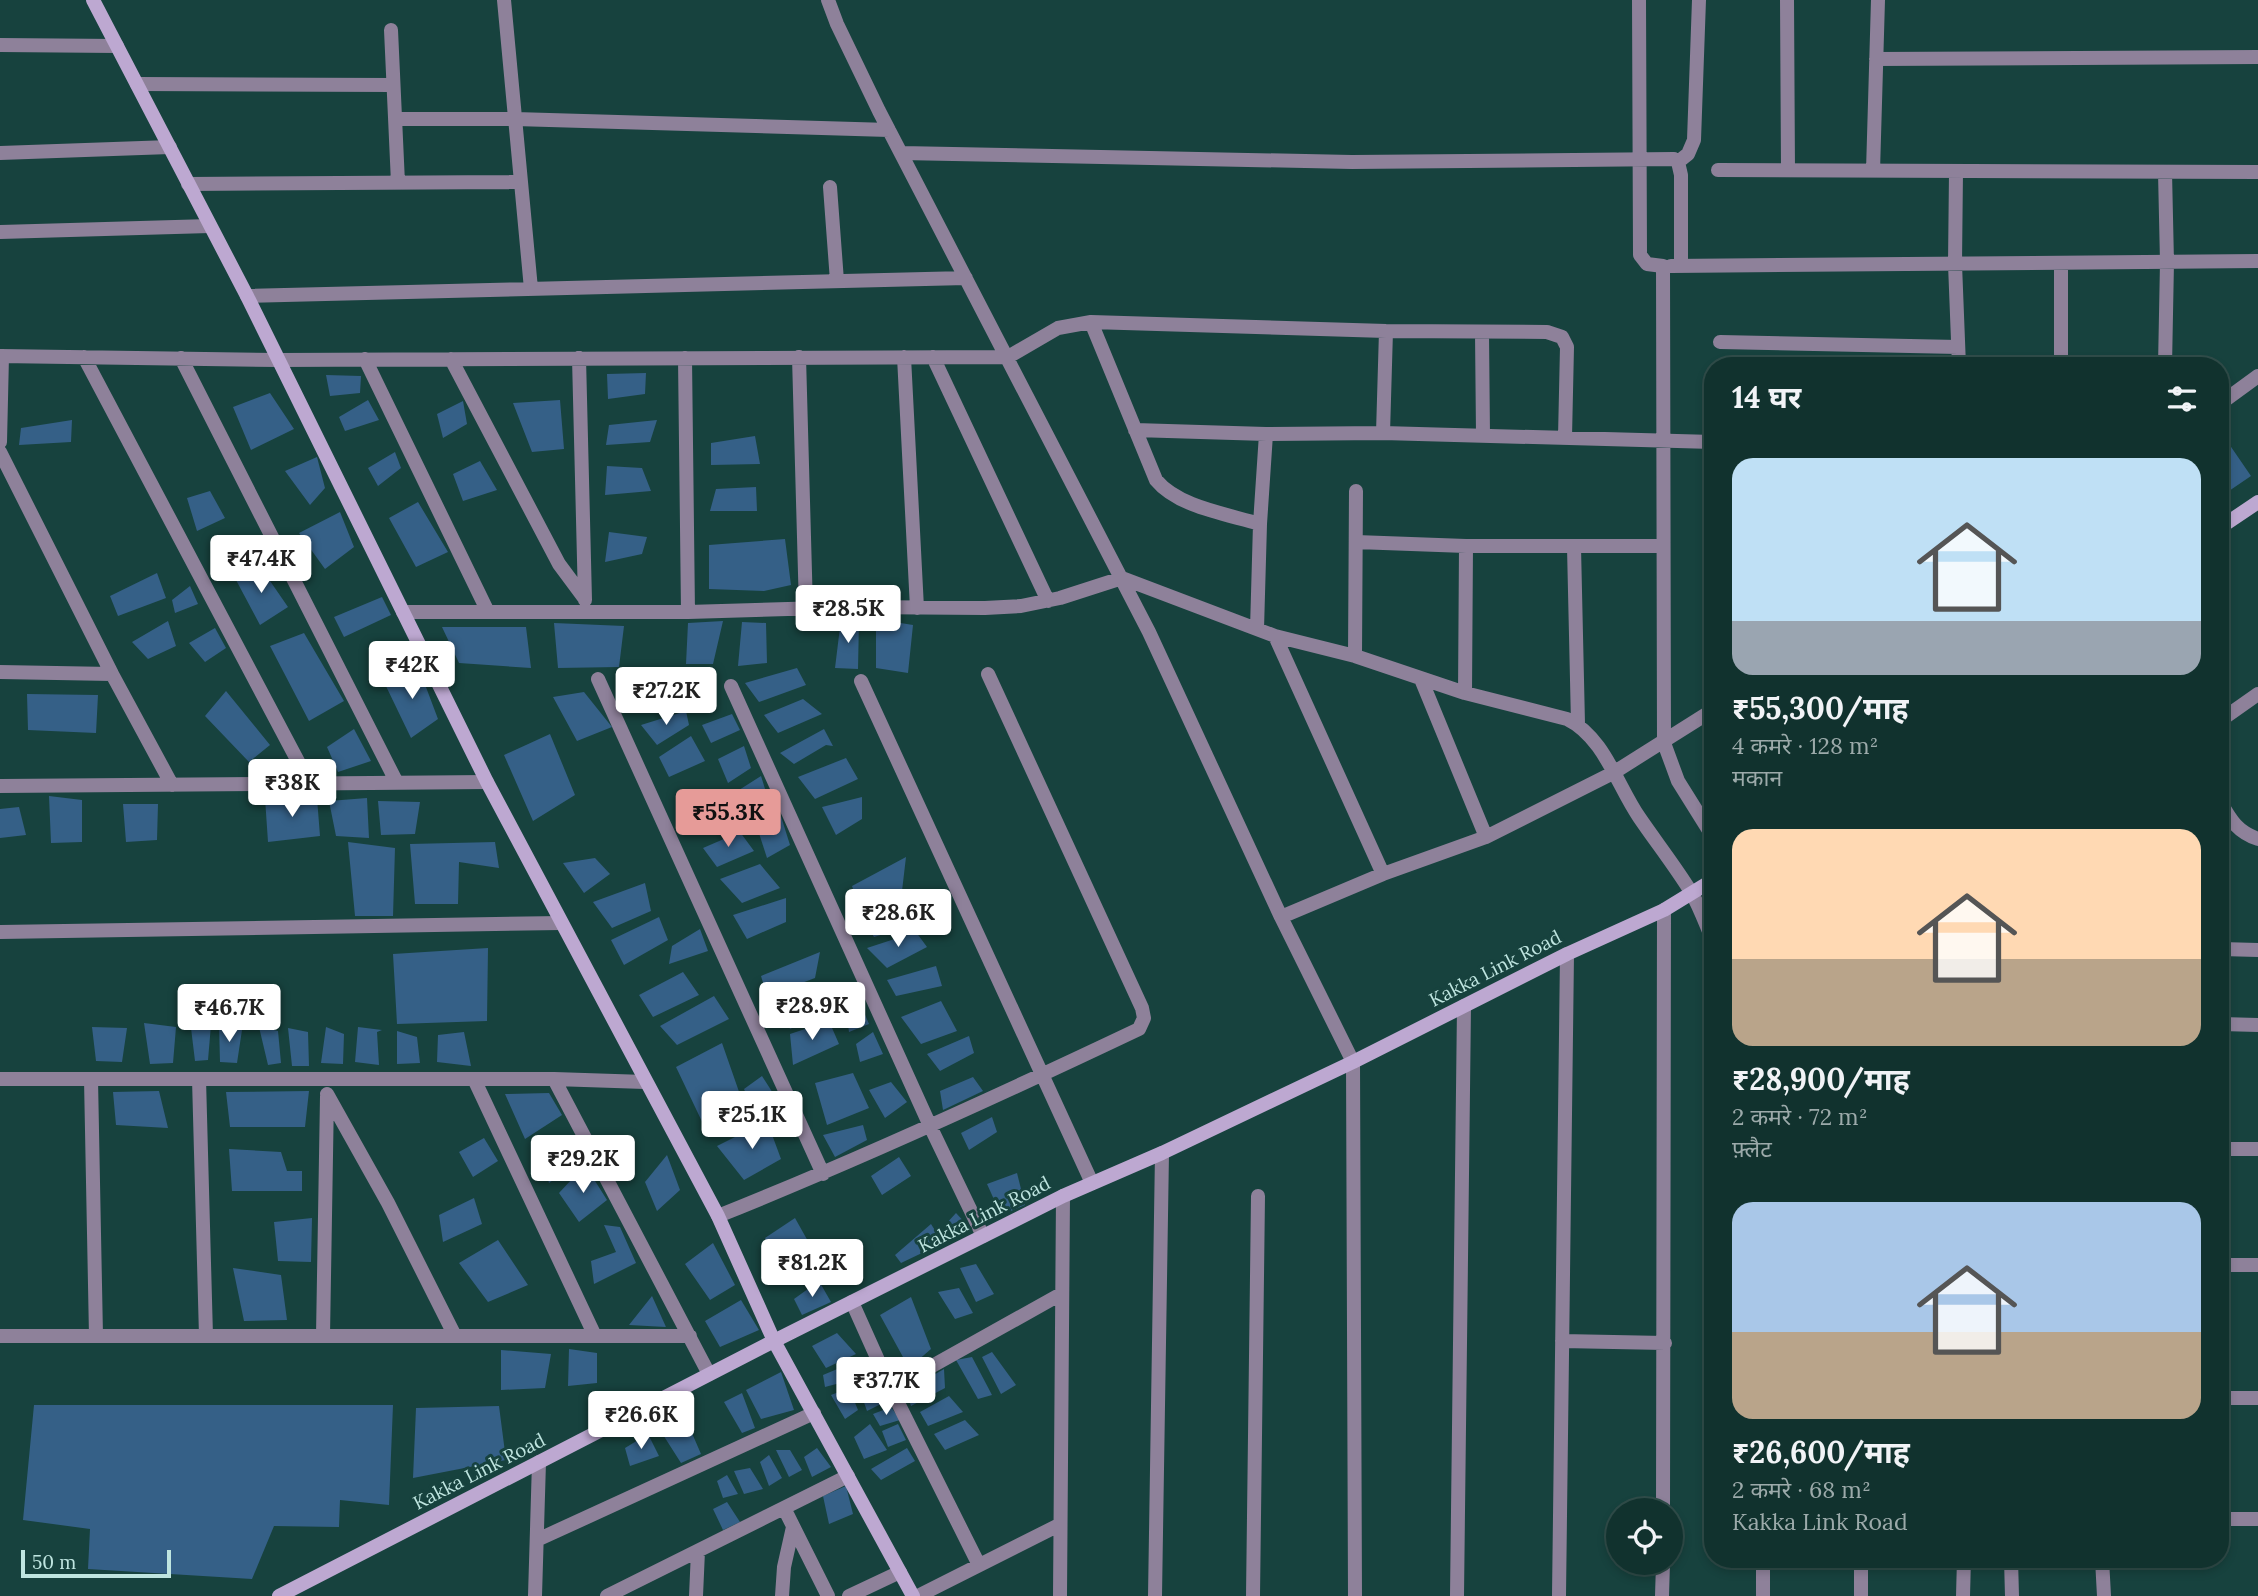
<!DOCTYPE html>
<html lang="hi">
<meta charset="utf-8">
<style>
body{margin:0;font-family:Lora,"Noto Sans Devanagari",serif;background:#1e3e3a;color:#f1f3f6;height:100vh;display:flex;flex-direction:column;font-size:26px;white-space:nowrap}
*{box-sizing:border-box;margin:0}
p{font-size:23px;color:#9caaaa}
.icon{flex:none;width:38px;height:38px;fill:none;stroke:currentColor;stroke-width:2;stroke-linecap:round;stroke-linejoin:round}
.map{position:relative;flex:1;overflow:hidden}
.drawer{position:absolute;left:1704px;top:357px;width:525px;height:1211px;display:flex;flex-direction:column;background:#11322e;border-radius:28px;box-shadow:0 4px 10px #0003,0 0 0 2px #304d4a}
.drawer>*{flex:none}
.fabs{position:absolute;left:1606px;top:1498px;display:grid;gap:14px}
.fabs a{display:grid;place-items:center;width:77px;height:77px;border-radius:50%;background:#11322e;box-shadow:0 4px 10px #0003,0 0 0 2px #304d4a;font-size:35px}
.scale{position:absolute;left:21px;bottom:18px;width:150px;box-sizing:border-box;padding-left:7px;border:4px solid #bfe5e0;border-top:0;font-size:19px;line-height:24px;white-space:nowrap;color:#bfe5e0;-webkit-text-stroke:5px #17423e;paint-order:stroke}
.price{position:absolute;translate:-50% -60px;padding:0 16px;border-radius:7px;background:#fff;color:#222;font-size:23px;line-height:46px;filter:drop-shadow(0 2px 4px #0008)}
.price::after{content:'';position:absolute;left:50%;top:42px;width:21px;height:16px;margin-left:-10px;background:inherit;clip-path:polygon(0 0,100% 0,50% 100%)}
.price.on{background:#e69b98;color:#111}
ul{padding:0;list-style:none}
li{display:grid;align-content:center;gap:14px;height:371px;padding:0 28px}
li span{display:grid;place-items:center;height:217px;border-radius:21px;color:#555}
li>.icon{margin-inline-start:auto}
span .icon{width:126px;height:126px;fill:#fffc;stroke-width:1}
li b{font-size:30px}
h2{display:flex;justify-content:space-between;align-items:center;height:84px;padding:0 28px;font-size:30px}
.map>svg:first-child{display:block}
.building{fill:#356087}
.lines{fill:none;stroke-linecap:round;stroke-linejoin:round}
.street{stroke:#8e819a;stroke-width:14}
.secondary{stroke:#bda8d1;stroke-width:14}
.labels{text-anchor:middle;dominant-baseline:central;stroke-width:6;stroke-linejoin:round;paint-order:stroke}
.street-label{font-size:19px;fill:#bfe5e0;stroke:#17423e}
</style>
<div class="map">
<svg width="2258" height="1596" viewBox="0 0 2258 1596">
<rect width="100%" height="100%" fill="#17423e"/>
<path class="building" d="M646,373L645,394L608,399L607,374Z
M326,375L361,376L360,393L330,396Z
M270,393L294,429L251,450L233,407Z
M368,400L379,420L345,431L339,417Z
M560,400L564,449L532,452L513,403Z
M463,401L467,424L443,438L437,414Z
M72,420L71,442L19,445L21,428Z
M657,420L650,442L606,445L609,425Z
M755,436L760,464L711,465V443Z
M2227,441L2251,476L2226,493L2221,486V445Z
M395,452L401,468L378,486L368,468Z
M317,457L325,488L310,505L285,471Z
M480,461L497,490L463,501L453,474Z
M607,466L642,468L651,491L605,495Z
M756,487L757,511H710L716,489Z
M210,491L225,518L197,531L187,498Z
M418,502L448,552L416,567L389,518Z
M340,512L354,547L325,569L299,533Z
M609,532L647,537L642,554L605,562Z
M785,539L791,585L764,591L709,589V545Z
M259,565L288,607L260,625L236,580Z
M157,573L166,598L118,616L110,596Z
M190,586L198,604L175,613L172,600Z
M382,597L391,615L344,637L334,617Z
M841,619L859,620L858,669L835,668Z
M876,619L913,625L908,673L876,668Z
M168,621L176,646L148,659L132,642Z
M723,621L713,664H686L688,623Z
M742,622L766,623L767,663L738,666Z
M554,623L624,626L619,667L558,668Z
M442,627H526L531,668L459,663Z
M215,628L226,648L205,662L189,643Z
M304,633L344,701L309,721L270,646Z
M418,666L438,719L411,738L384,682Z
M797,668L806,685L759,702L745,683Z
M662,675L673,691L632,711L622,697Z
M226,691L270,745L249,762L205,716Z
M584,692L612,727L577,741L553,697Z
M27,694L98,695L96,733L28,730Z
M803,699L822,714L778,733L764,715Z
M686,711L689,725L657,745L641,725Z
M732,714L740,730L711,743L702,725Z
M354,729L371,761L338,772L327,747Z
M824,729L833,746L826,745L794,764L780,753Z
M550,734L575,795L533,821L504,755Z
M691,736L705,761L669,777L659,757Z
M744,746L751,768L728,783L718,759Z
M846,758L858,779L815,799L798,777Z
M761,776L766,792L765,798L749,810L739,790Z
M49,796L82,800V842L51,843Z
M862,797V819L836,835L822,807Z
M265,798H317L320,836L268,842Z
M367,798L369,838L336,836L329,801Z
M378,801L420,802L415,834L381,835Z
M123,804H158L157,840L126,842Z
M731,805L744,820L703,835L689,819Z
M19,807L26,835L0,838V809Z
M779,810L790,845L767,858L755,821Z
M740,832L754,851L717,867L703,848Z
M348,842L395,848L393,916H355Z
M495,842L499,868L459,862L458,904H415L410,844Z
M906,857L902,891L859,906L852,886Z
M595,858L610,874L584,893L563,863Z
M760,864L780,888L742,903L720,879Z
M645,883L651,911L612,928L593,902Z
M786,898V922L747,939L733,915Z
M901,900L919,923L874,937L862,918Z
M659,917L668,940L624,965L611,940Z
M700,929L708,951L669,964L672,946Z
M916,932L927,947L887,968L867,948Z
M488,948L487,1021L397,1024L393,954Z
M820,952L815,978L767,996L761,976Z
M936,966L942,986L896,996L887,980Z
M683,972L699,995L653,1017L639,995Z
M833,984L831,1009L790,1029L782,1008Z
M714,996L729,1019L677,1045L660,1026Z
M941,1001L957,1031L921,1044L901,1017Z
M861,1005L869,1024L849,1032L846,1010Z
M829,1021L839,1044L793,1065L790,1034Z
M144,1023L176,1027L173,1063L150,1064Z
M211,1025L208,1060L195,1061L191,1028Z
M219,1025L242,1030L237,1063L220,1062Z
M92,1027L127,1028L122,1062L96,1061Z
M259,1027L278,1031L281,1063L268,1065Z
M326,1027L344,1034L343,1064L321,1063Z
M358,1027L382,1030L377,1032L379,1065L355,1062Z
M288,1028L308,1032L309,1066H292Z
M397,1031L417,1037L420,1063L397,1064Z
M464,1032L471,1066L437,1062L438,1035Z
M873,1032L883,1054L860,1062L856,1044Z
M969,1036L974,1053L940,1071L927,1054Z
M722,1043L744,1106L706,1130L676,1067Z
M853,1073L869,1108L827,1125L815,1083Z
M762,1076L778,1101L753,1111L744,1089Z
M973,1077L983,1091L943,1110L940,1091Z
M891,1082L907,1102L885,1118L869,1090Z
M159,1091L168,1128L116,1125L113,1092Z
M309,1091L305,1127H230L226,1092Z
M549,1093L562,1115L525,1139L505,1094Z
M992,1117L997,1132L969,1150L961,1133Z
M767,1121L781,1159L744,1180L717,1146Z
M863,1125L867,1140L835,1157L823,1135Z
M484,1138L498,1161L473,1177L459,1152Z
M567,1144L574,1165L549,1183L543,1162Z
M229,1149L281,1152L287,1171H302V1191H232Z
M667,1155L680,1190L657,1211L645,1182Z
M899,1157L911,1176L882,1195L871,1176Z
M585,1165L607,1200L579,1222L559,1193Z
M1017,1173L1025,1205L1001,1215L987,1184Z
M474,1198L482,1224L443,1242L439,1215Z
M956,1213L968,1226L952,1235L945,1225Z
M312,1218L311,1262L278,1261L274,1222Z
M795,1218L809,1243L781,1260L765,1238Z
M931,1224L943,1243L901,1263L895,1255Z
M604,1225L620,1227L636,1263L594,1284L591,1261L616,1252Z
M498,1240L528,1285L488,1302L459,1263Z
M713,1243L735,1285L710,1300L685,1264Z
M976,1264L994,1294L976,1302L960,1268Z
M233,1268L281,1275L287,1320L244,1321Z
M819,1281L831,1302L802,1315L794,1299Z
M959,1288L973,1313L955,1319L938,1292Z
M652,1296L666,1327L629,1325Z
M911,1297L931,1349L909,1368L880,1315Z
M741,1300L759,1330L720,1347L705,1321Z
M837,1333L856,1354L826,1368L812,1346Z
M569,1349L597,1353V1383L568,1386Z
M501,1350L551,1354L545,1388L501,1390Z
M992,1352L1016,1385L1001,1394L982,1357Z
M866,1357L874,1374L825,1387L823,1375Z
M972,1357L992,1395L978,1399L956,1360Z
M944,1369L945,1388L911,1406L906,1391Z
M781,1372L794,1410L761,1419L746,1390Z
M880,1381L885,1402L867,1411L859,1388Z
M849,1388L858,1410L845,1419L831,1395Z
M742,1393L755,1428L742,1433L724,1402Z
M949,1396L963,1412L928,1426L920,1412Z
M34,1405H393L389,1505L340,1500L339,1527L274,1526L252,1579L88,1569L90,1529L23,1520Z
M499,1406L506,1460L413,1478L416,1408Z
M891,1407L900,1420L880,1426L873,1414Z
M685,1417L701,1454L681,1463L660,1430Z
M965,1420L979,1435L945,1450L934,1434Z
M870,1424L887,1450L864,1459L854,1437Z
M898,1424L906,1440L888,1447L882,1431Z
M648,1434L659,1456L630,1466L625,1448Z
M817,1448L831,1467L812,1477L804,1457Z
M907,1448L915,1461L881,1480L871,1469Z
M776,1450H790L802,1470L789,1477Z
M769,1455L782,1478L769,1486L760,1462Z
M750,1468L763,1489L744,1494L734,1471Z
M727,1475L738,1494L723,1498L717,1481Z
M846,1486L853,1514L829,1524L823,1496Z
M727,1502L740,1522L723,1530L713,1509Z"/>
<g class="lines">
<path class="street" d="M504,0L531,289
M828,0L837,24L879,111L1149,632L1281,917L1353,1062L1355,1596
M1639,0L1640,255L1647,264L1663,266L1664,743L1678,781L1713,837
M1787,0L1788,170
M391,30L398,183
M0,45L117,46
M1876,59L2258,57
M137,84L393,85
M395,119H515L889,130
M0,153L170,147
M901,153L1352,162L1674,159L1678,162L1681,175V266
M1678,162L1688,154L1694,140L1699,0
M1718,170L2258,172
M1873,171L1878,0
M1956,172L1955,264L1959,366
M188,184L521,182
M830,187L837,281
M0,232L210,226
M1671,266L2258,261
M247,296L966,278
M1091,322L1156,480C1178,507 1227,514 1260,524
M1482,333L1483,435
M1720,342L1958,347
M0,356L278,360L1008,357L1058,328L1091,322L1386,331L1547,332L1562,337L1567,347L1565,437
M84,357L310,784
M799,357L806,609
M904,357L917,608
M933,357L1048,601
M181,358L397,783
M579,358L585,600
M685,358L688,612
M365,359L488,612
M451,359L559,564L585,599
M2061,366V264
M2165,366L2167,262L2165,172
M2221,403L2258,376
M1135,430L1266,434L1383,433L1386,331
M1383,433L1713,442
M0,442L2,356
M0,452L112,674L172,785
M1356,542L1466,546H1663
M1574,547L1578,724
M403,612H688L857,607L985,608L1021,606L1060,598L1122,578L1275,636L1355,656L1465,693L1567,719C1604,737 1617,785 1639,817C1656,842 1675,866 1691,892C1700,907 1706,925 1713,941
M1257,629L1260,524L1266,434
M1275,636L1383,874
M1355,656L1356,491
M0,672L112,674
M598,679L823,1174
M1421,679L1486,837
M861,681L1092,1183
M731,686L931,1128L983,1236
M1465,693L1466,546
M2221,720L2258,694
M0,786L487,782
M2221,803C2231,821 2238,832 2258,839
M1281,917L1383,874L1486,837L1613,773L1713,710
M0,932L561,923
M2221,949L2258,950
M2221,1024L2258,1025
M0,1079H554L645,1082
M91,1079L96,1336
M199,1079L206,1336
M474,1079L595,1336
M554,1079L709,1374
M327,1094L388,1203L455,1336
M2221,1149H2258
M718,1216C861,1159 1000,1095 1139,1029L1144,1018L1142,1008L988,674
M2221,1265H2258
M852,1302L891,1389L979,1565
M0,1336H690
M323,1336L327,1096
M1562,1341L1665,1343
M891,1389L1061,1294
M2221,1398H2258
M784,1508L828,1596
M1663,1510L1664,910
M2221,1519H2258
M537,1540L814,1413
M2011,1559L2012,1596
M2102,1559L2104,1596
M535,1596L539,1462
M607,1596L848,1476
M696,1596L698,1551
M782,1596L784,1567L793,1527
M849,1596L900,1572
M918,1596L1059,1525
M1060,1596L1063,1196
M1155,1596L1162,1153
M1253,1596L1258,1196
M1457,1596L1464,1006
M1559,1596L1567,954
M1662,1596L1663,1563
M1763,1596V1559
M1861,1596V1559
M1963,1596L1964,1559"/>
<path class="secondary" d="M93,0L247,296L487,782L718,1216L774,1341L913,1596
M2221,527L2258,502
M279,1596L774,1341L1063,1196L1162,1153L1353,1062L1567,954L1664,910L1713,880"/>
</g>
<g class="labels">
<g class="street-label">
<text transform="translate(1495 968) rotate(-27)">Kakka Link Road</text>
<text transform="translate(984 1214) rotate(-27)">Kakka Link Road</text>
<text transform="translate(479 1471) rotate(-27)">Kakka Link Road</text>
</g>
</g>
</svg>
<div class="fabs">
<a><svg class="icon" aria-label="locate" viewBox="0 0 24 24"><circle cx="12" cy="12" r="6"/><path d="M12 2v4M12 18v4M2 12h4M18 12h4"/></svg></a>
</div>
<div class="scale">50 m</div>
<b class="price" style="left:261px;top:595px">₹47.4K</b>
<b class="price" style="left:848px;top:645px">₹28.5K</b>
<b class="price" style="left:412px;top:701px">₹42K</b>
<b class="price" style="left:666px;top:727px">₹27.2K</b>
<b class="price" style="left:292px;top:819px">₹38K</b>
<b class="price on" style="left:728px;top:849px">₹55.3K</b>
<b class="price" style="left:898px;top:949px">₹28.6K</b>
<b class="price" style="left:812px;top:1042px">₹28.9K</b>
<b class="price" style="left:229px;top:1044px">₹46.7K</b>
<b class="price" style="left:752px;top:1151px">₹25.1K</b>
<b class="price" style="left:583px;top:1195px">₹29.2K</b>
<b class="price" style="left:812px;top:1299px">₹81.2K</b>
<b class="price" style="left:886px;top:1417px">₹37.7K</b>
<b class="price" style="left:641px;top:1451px">₹26.6K</b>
<section class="drawer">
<h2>14 घर<svg class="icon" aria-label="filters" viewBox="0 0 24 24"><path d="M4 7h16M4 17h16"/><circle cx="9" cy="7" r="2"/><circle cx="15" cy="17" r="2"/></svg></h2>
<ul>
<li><span style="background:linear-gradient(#bfe0f5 75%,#9aa5b1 0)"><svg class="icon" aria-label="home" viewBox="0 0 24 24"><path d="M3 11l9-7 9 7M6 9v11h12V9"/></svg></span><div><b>₹55,300/माह</b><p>4 कमरे · 128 m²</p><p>मकान</p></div></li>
<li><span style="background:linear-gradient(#ffd9b3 60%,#b9a48a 0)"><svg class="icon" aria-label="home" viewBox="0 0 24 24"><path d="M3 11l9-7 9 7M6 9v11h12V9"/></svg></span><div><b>₹28,900/माह</b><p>2 कमरे · 72 m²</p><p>फ़्लैट</p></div></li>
<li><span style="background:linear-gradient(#a9c7e8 60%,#b9a48a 0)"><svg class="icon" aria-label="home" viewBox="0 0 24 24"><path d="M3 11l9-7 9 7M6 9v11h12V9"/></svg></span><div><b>₹26,600/माह</b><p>2 कमरे · 68 m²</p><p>Kakka Link Road</p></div></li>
</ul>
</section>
</div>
